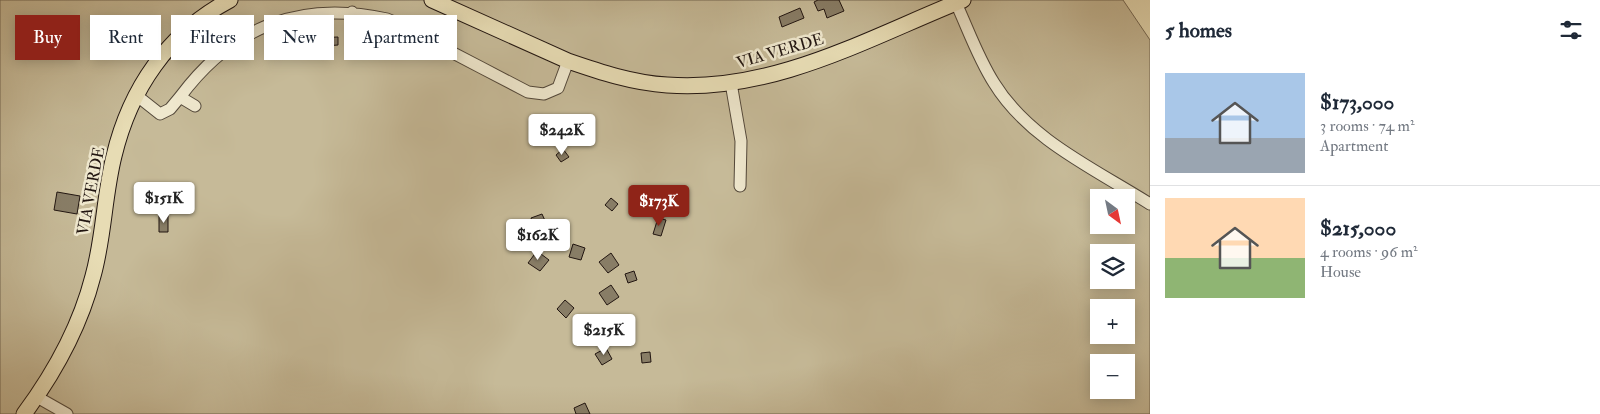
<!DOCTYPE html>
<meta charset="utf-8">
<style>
body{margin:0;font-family:"IM FELL Double Pica",serif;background:#f2f2f3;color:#1f2937;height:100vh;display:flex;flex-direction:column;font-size:19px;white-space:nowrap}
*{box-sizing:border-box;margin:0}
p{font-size:16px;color:#747a83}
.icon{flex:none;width:28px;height:28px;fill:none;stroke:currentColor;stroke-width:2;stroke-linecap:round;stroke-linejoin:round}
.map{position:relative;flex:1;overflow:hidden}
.details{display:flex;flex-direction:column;background:#fff;width:450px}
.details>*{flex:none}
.guide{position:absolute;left:15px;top:15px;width:475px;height:45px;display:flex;gap:10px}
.needle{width:32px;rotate:147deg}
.fabs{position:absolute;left:1090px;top:189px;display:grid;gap:10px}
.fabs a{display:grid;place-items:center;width:45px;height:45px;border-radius:0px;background:#fff;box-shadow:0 2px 12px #0003;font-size:25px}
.price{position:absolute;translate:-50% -42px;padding:0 11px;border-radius:5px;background:#fff;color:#222;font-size:16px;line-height:32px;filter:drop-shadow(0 1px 2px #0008)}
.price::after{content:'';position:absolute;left:50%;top:30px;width:15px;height:11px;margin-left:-8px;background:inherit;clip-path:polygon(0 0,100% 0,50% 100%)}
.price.active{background:#8f2418;color:#fff}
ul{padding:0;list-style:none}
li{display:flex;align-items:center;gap:15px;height:125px;padding:0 15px}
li+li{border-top:1px solid #e0e1e3}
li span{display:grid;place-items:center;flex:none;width:140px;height:100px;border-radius:0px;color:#555}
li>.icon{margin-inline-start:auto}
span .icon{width:60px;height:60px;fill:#fffc;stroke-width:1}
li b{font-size:21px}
h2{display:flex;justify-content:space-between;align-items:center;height:60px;padding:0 15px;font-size:21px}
.pill{padding:0 18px;border-radius:0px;background:#fff;box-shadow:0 2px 12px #0003;font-size:18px;line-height:45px}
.pill.active{background:#8f2418;color:#fff}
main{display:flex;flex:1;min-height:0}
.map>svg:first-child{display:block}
.green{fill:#c6ba98;stroke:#746854;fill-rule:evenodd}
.building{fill:#887d66;stroke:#221611}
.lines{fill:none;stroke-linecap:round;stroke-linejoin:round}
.minor-casing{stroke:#53483a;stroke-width:13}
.major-casing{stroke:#221611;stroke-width:17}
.minor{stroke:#efe8ce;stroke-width:11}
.major{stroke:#e7dcb4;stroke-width:15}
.labels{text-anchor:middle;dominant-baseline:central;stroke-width:5;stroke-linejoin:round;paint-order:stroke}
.street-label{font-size:16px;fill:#221611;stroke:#efe8ce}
</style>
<main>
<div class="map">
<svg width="1150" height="414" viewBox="0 0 1150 414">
<rect width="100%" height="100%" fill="#e7dcb4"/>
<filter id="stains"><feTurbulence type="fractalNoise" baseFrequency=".004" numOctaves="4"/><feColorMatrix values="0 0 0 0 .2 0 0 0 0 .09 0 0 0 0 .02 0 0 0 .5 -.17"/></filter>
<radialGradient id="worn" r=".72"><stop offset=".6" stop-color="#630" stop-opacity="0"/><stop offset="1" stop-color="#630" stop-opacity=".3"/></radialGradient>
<path class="green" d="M0,0H1123L1150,40V414H0ZM1099,198H1126V225H1099ZM1099,252H1126V280H1099ZM1099,308H1126V335H1099ZM1099,362H1126V390H1099Z"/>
<path class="building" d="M818,0H839L844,11L827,18L824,9L818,11L814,2Z
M800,8L804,18L782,27L779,17Z
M338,37V45L325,46V55L308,56V47L315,46V38Z
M563,149L569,157L561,162L556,155Z
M57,192L80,196L77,214L54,210Z
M611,198L618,204L612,211L605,205Z
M542,214L547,225L535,230L531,218Z
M159,215H168V232H159Z
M658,218L666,220L661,236L653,234Z
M573,244L585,248L581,260L569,257Z
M537,251L549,260L540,271L528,263Z
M611,253L619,265L608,273L599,262Z
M634,271L637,280L628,283L625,274Z
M611,285L619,297L607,305L599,293Z
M565,300L574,308L566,318L557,309Z
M606,348L612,359L602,365L595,354Z
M650,352L651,362L642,363L641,353Z
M585,403L590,414H576L574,408Z"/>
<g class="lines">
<g class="minor-casing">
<path id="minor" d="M956,3C968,29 978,58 994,83C1029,140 1095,169 1150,204
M351,30L352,12
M731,83L741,141L740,186
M136,95L160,114L170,109L180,97
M195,106L180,97C232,27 299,0 387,19C403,25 419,35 434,43C465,59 497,76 528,92L544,94L558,88L568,61
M37,397L67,414"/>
</g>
<g class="major-casing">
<path id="major" d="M432,0L568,61C600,72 633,83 667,85C773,93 868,38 963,0
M24,414C55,372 80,327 93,276C104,237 104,196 114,156C130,89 168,33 230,0"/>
</g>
<use href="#minor" class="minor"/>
<use href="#major" class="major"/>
</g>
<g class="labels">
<g class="street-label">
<text transform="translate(780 51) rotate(-16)">VIA VERDE</text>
<text transform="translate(91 191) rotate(-79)">VIA VERDE</text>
</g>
</g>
<rect width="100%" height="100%" filter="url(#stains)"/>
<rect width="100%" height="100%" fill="url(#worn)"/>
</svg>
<div class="fabs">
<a><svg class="needle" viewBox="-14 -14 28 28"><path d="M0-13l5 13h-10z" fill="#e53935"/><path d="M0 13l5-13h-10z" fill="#747a83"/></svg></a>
<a><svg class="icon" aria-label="layers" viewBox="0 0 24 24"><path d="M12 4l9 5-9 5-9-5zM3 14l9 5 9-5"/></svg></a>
<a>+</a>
<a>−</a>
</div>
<b class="price" style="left:562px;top:156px">$242K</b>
<b class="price" style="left:164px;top:224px">$151K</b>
<b class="price active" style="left:659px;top:227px">$173K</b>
<b class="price" style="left:538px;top:261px">$162K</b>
<b class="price" style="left:604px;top:356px">$215K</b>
<div class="guide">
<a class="pill active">Buy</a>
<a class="pill">Rent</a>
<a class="pill">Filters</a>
<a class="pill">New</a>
<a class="pill">Apartment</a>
</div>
</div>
<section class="details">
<h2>5 homes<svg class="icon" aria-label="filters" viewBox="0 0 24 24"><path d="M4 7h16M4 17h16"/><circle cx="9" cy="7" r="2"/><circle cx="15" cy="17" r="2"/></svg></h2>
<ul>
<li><span style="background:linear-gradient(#a9c7e8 65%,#9aa5b1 0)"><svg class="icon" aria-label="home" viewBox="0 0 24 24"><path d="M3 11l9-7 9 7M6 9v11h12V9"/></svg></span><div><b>$173,000</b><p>3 rooms · 74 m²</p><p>Apartment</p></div></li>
<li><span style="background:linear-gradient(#ffd9b3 60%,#8fb573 0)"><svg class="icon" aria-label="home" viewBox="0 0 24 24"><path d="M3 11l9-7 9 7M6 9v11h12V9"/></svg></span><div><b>$215,000</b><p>4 rooms · 96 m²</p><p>House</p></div></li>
</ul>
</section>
</main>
